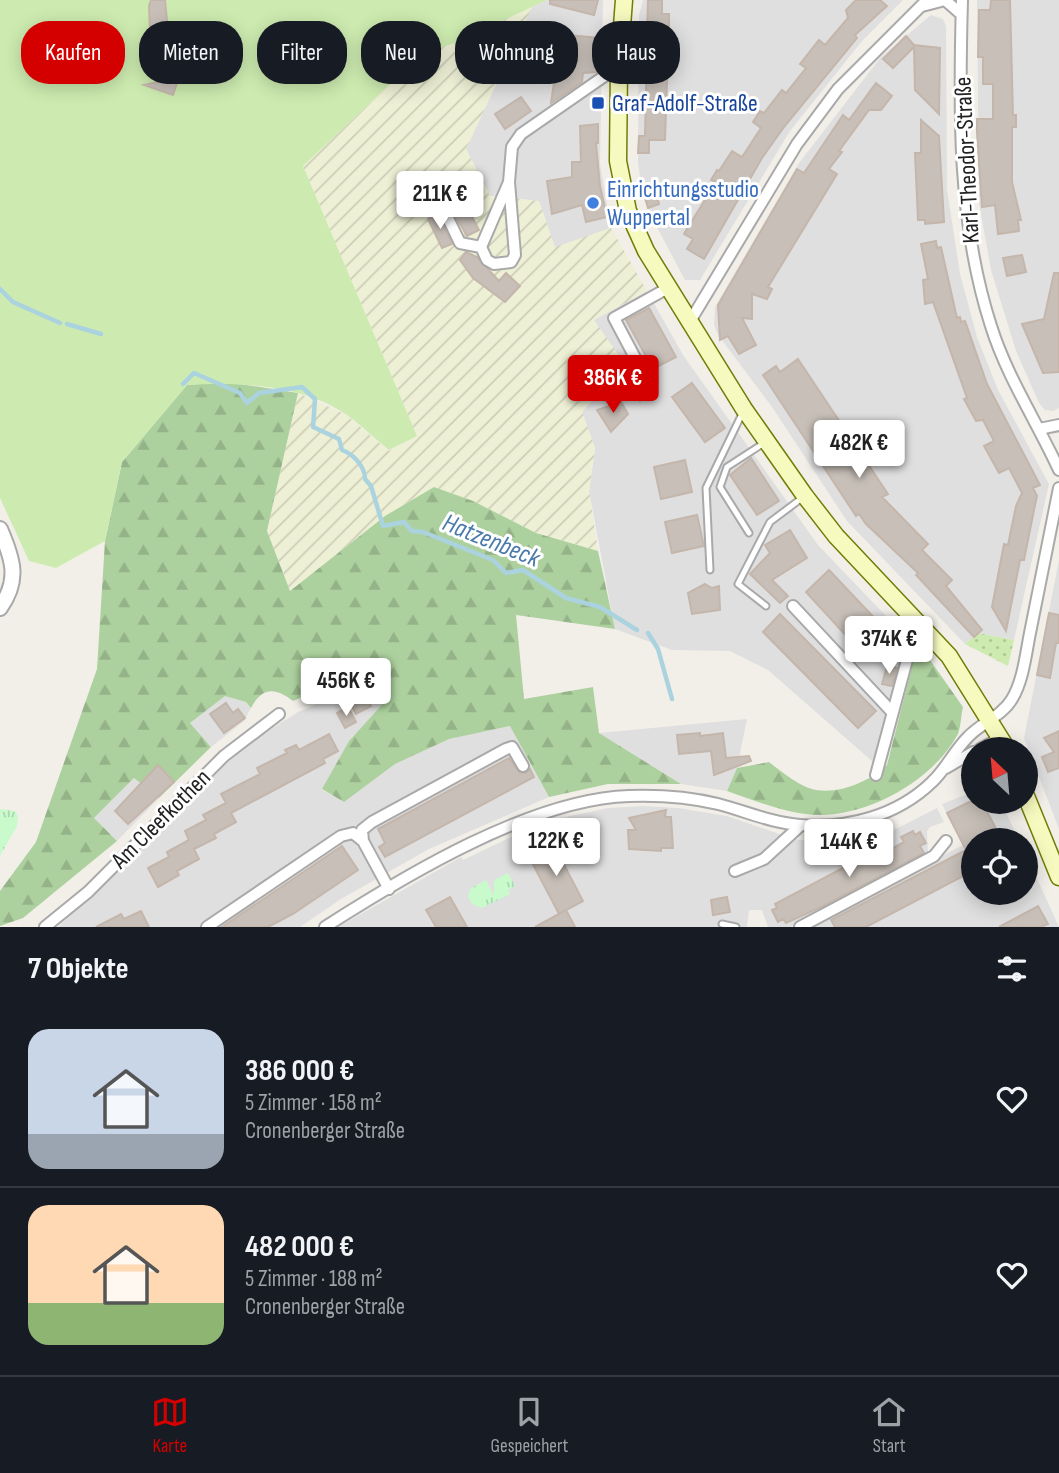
<!DOCTYPE html>
<html lang="de">
<meta charset="utf-8">
<style>
body{margin:0;font-family:"Sofia Sans Condensed",sans-serif;background:#20242c;color:#f1f3f6;height:100vh;display:flex;flex-direction:column;font-size:26px;white-space:nowrap}
*{box-sizing:border-box;margin:0}
p{font-size:23px;color:#9ea1a6}
.icon{flex:none;width:38px;height:38px;fill:none;stroke:currentColor;stroke-width:2;stroke-linecap:round;stroke-linejoin:round}
.map{position:relative;height:927px;overflow:hidden}
.drawer{display:flex;flex-direction:column;background:#171b24;flex:1}
.drawer>*{flex:none}
.hud{position:absolute;left:21px;top:21px;width:700px;height:63px;display:flex;gap:14px}
.needle{width:46px;rotate:334deg}
.controls{position:absolute;left:961px;top:737px;display:grid;gap:14px}
.controls a{display:grid;place-items:center;width:77px;height:77px;border-radius:50%;background:#171b24;box-shadow:0 4px 18px #0003;font-size:35px}
.price{position:absolute;translate:-50% -60px;padding:0 16px;border-radius:7px;background:#fff;color:#222;font-size:23px;line-height:46px;filter:drop-shadow(0 2px 4px #0008)}
.price::after{content:'';position:absolute;left:50%;top:42px;width:21px;height:16px;margin-left:-10px;background:inherit;clip-path:polygon(0 0,100% 0,50% 100%)}
.price.active{background:#d40000;color:#fff}
ul{padding:0;list-style:none}
li{display:flex;align-items:center;gap:21px;height:175px;padding:0 28px}
li+li{border-top:2px solid #363941}
li span{display:grid;place-items:center;flex:none;width:196px;height:140px;border-radius:21px;color:#555}
li>.icon{margin-inline-start:auto}
span .icon{width:84px;height:84px;fill:#fffc;stroke-width:1}
li b{font-size:30px}
h2{display:flex;justify-content:space-between;align-items:center;height:84px;padding:0 28px;font-size:30px}
.chip{padding:0 24px;border-radius:28px;background:#171b24;box-shadow:0 4px 18px #0003;font-size:24px;line-height:63px}
.chip.active{background:#d40000;color:#fff}
.tabs{display:flex;justify-content:space-around;align-items:center;height:98px;border-top:2px solid #363941;background:#171b24;font-size:19px;color:#9ea1a6}
.tabs a{display:grid;justify-items:center;gap:4px}
.tabs .active{color:#d40000}
.map>svg:first-child{display:block}
.residential{fill:#e0dfdf}
.farmland{fill:url(#farmland-furrows)}
.grass{fill:url(#grass-dots)}
.forest{fill:url(#forest-firs)}
.park{fill:url(#park-tufts)}
.garden{fill:#cdebb0}
.lines{fill:none;stroke-linecap:round;stroke-linejoin:round}
.stream{stroke:#aad3df;stroke-width:4.5}
.building{fill:#c7bfb8;stroke:#c4b6ab;stroke-width:2}
.service-casing{stroke:#a9a9a9;stroke-width:9}
.minor-casing{stroke:#a9a9a9;stroke-width:14}
.tertiary-casing{stroke:#a9a9a9;stroke-width:18}
.secondary-casing{stroke:#707d05;stroke-width:19}
.service{stroke:#fff;stroke-width:5}
.minor{stroke:#fff;stroke-width:10}
.tertiary{stroke:#fff;stroke-width:14}
.secondary{stroke:#f7fabf;stroke-width:16}
.transit-dot{fill:#1a4fb4;stroke:#fff;stroke-width:2.5}
.shop-dot{fill:#3f7fe0;stroke:#fff;stroke-width:2.5}
.labels{text-anchor:middle;dominant-baseline:central;stroke-width:6;stroke-linejoin:round;paint-order:stroke}
.transit-label{font-size:24px;fill:#164399;stroke:#fff;text-anchor:start}
.street-label{font-size:24px;fill:#222;stroke:#fff}
.shop-label{font-size:24px;fill:#366cbe;stroke:#fff;text-anchor:start}
.water-label{font-size:26px;font-style:italic;fill:#4a7aab;stroke:#fff}
</style>
<div class="map">
<svg width="1059" height="927" viewBox="0 0 1059 927">
<defs>
<pattern id="farmland-furrows" width="10" height="10" patternUnits="userSpaceOnUse" patternTransform="scale(1.75)"><rect width="10" height="10" fill="#eef0d5"/><path d="M-1 1l2-2M0 10L10 0M9 11l2-2" fill="none" stroke="#ccceb7"/></pattern>
<pattern id="grass-dots" width="8" height="8" patternUnits="userSpaceOnUse" patternTransform="scale(1.75)"><rect width="8" height="8" fill="#cdebb0"/><path d="M2 2h.1M6 6h.1" fill="none" stroke="#b0c997" stroke-width="1.8" stroke-linecap="round"/></pattern>
<pattern id="forest-firs" width="22" height="20" patternUnits="userSpaceOnUse" patternTransform="scale(1.75)"><rect width="22" height="20" fill="#add19e"/><path d="M5 1l3.5 6h-7zM16 11l3.5 6h-7z" fill="#95b388"/></pattern>
<pattern id="park-tufts" width="24" height="20" patternUnits="userSpaceOnUse" patternTransform="scale(1.75)"><rect width="24" height="20" fill="#c8facc"/><path d="M3 7l-1-3M5 7V3M7 7l1-3M15 17l-1-3M17 17v-4M19 17l1-3" fill="none" stroke="#acd6af"/></pattern>
</defs>
<rect width="100%" height="100%" fill="#f2efe9"/>
<path class="residential" d="M547,0H603L600,164L611,228L555,248L539,201L490,196L466,149L532,7Z
M643,0H903L862,41L790,131L700,280H685L651,216L642,190L638,163L639,15Z
M977,0H1059V408L1053,411L1045,410L1039,403L1016,351L991,270L979,203Z
M931,15L943,19L946,26L947,189L960,274L977,337L998,390L1049,484L1014,640L978,633L965,644L847,521L772,407L718,335L714,325L715,307L799,163L881,57Z
M647,291L683,355L818,545L907,638L878,753L873,762L768,670L730,651L672,650L615,629L589,491L595,448L582,412L624,363L593,320Z
M1059,560V829L1024,738Z
M376,679L388,698L349,741L322,790L344,801L395,764L449,738L511,726L549,797L429,849L341,899L300,927H58L208,779L251,742L298,712Z
M225,695L246,702L251,708L244,721L211,747L190,723Z
M747,719L737,768L727,791L681,784L599,733Z
M134,778L159,798L117,841L94,818Z
M973,792V802H1001L1019,840H973V892H1026V854L1059,927H807L963,845L942,804Z
M644,806L678,808L727,816L794,839L815,842L868,839L896,829L937,808L944,822L930,827L927,831L928,854L790,927H768L762,910H749L747,927H338L461,857L463,860L526,830L570,816L608,808Z"/>
<path class="farmland" d="M532,7L466,149L490,196L539,201L555,247L611,228L647,291L594,320L624,363L582,412L595,448L589,491L598,551L536,533L473,501L434,487L385,516L290,591L267,531L298,393L345,414L389,451L417,436L303,166L423,53L455,43Z"/>
<path class="grass" d="M978,633L1014,640L1008,666L965,644Z"/>
<path class="forest" d="M228,382L298,393L267,531L290,591L385,516L434,487L473,501L536,533L598,551L615,629L516,615L524,699L593,687L599,733L681,784H608L549,797L510,726L449,739L395,764L344,802L322,789L349,741L388,698L369,667L293,701C275,687 262,687 251,708L246,702L225,696L190,723L211,747L159,798L134,778L94,818L117,841L23,918L0,926V891L36,842L97,669L105,541L122,462L187,385Z
M918,643L963,707C961,715 961,726 958,734C934,779 871,815 820,815C789,815 756,801 727,791L737,768L769,762C782,772 800,787 816,790C841,794 870,781 887,765Z"/>
<path class="park" d="M0,809L15,811L18,816L17,826L0,856Z
M508,873L515,886L508,890L510,894L482,908L472,904L468,896L471,888L486,880L494,896V880Z"/>
<path class="garden" d="M0,0H547L455,43L423,53L303,166L417,436L389,450C375,439 361,425 347,415C303,384 238,382 187,385L122,462L105,541L56,568L29,561L0,498Z"/>
<g class="lines">
<path class="stream" d="M0,289L13,302L60,323
M67,324L101,334
M183,384L194,373L240,393L247,403L259,393L302,387L315,399L313,427L339,439L342,450C353,454 365,466 365,479L371,486L383,526L404,522L412,531L423,532L493,560L506,573L523,570L566,598L600,607L637,630
M648,633L658,649L672,699"/>
</g>
<path class="building" d="M151,0H165L168,32H150L149,6Z
M550,0H598L594,15L550,4Z
M648,0H662V14H669V35L647,30Z
M856,0H880L887,6L855,35L857,38L784,127L762,158L704,259L687,249L693,239L684,234L716,182L711,180L717,170L719,171L732,151L742,157L761,128L753,122L760,111L764,113L782,90L786,93L806,68L800,64L819,40L825,45L848,18L846,10Z
M991,0H1010L1013,115H1016V127H1012V182L1021,220H1018L1019,231L998,234L995,205L982,207L977,132V119H993V84H983V57H978L979,10H990Z
M555,34L600,38V46L596,72L583,73L582,82L551,103L556,69L555,56L552,55Z
M906,36L914,45L940,48L939,114L915,90L914,47L893,68L883,59Z
M647,45L668,48L665,140H649V153H638L639,136H645Z
M179,77L173,95L144,85Z
M876,83L892,96L881,110H869L839,151L842,152L829,169L837,174L768,287L772,289L767,299L752,294V319L742,318L756,345L739,354L728,336L720,340L718,305L797,169L804,173L843,115L849,120Z
M521,97L531,111L505,129L495,114Z
M921,120L939,136L944,222L925,224V220H918L915,153H921Z
M598,124V143H596L600,186L607,217L586,222L582,205L552,214L547,181L572,177V162H581L580,126Z
M654,185L659,204L648,208L642,188Z
M459,192L479,230L467,236L445,198Z
M438,214L452,244L442,248L428,219Z
M936,241L937,248L941,247L957,318L960,317L961,322L965,321L987,384L1040,485L1033,488L1037,496L1034,510L1024,560H1020L1006,631L992,607L1004,544L1008,545L1016,506L1022,493L1009,468L999,473L984,446L994,441L983,420L976,421L964,399L967,398L933,302L925,304L923,280L928,279L921,244Z
M466,252L477,257L499,281L506,273L520,286L505,302L473,278L460,260Z
M1022,255L1026,272L1007,276L1003,258Z
M1054,273H1059V372L1043,373L1022,324L1044,319Z
M649,308L676,357L653,369L626,320Z
M798,359L888,494L882,497L928,544L922,550L952,580L946,586L982,630L974,637L916,575L918,573L866,524L859,514L856,516L763,375L776,366L780,372Z
M653,372L658,381L640,401L634,391Z
M692,383L725,428L705,442L672,397Z
M621,402L628,414L611,432L597,410Z
M751,458L779,501L757,515L730,475Z
M685,460L692,492L661,499L654,467Z
M697,515L704,546L672,553L665,522Z
M790,530L807,558L772,580L788,596L780,603L750,574L770,553L765,545Z
M829,570L899,644L883,661L858,636L852,642L806,592Z
M705,584L712,588L719,586L720,610L692,614L688,593Z
M1049,613L1059,615V643H1056L1050,678L1037,675Z
M780,614L876,711L858,728L763,632Z
M887,666L897,668L892,686L882,684Z
M363,691L371,706L356,714L348,699Z
M226,703L233,713L238,709L245,718L224,733L210,714Z
M348,707L356,722L345,728L337,713Z
M1059,731V768L1048,772L1042,757L1054,752L1044,738Z
M700,733V736L723,733L726,758L749,756L751,761L714,775L711,751L679,754L677,735Z
M329,734L338,751L323,759L325,763L231,813L236,822L214,834L216,838L194,849L199,859L177,871L179,875L158,887L148,868L169,857L167,852L189,840L185,831L206,820L203,815L226,803L221,794L260,774L257,768L287,753L285,750L296,745L299,750Z
M509,758L519,772L526,773L530,769L534,777L385,857L379,847L385,843L378,829Z
M158,765L174,782L128,824L115,811Z
M969,802H982L1002,840H973V871L866,927H835L831,920L966,850L947,813Z
M666,810L665,817H671L673,848H661V851L629,849L628,830H636L629,818Z
M913,831L915,835L920,832L926,843L920,846L924,853L823,906L786,923L783,919L778,922L772,910L777,908L775,904L875,851L878,855L884,853L904,842L901,837Z
M552,842L583,901L559,914L528,855Z
M342,846L358,870L293,914L268,927H222Z
M450,897L467,927H436L426,910Z
M727,897L730,912L713,915L711,900Z
M1038,906L1048,924L1041,927H999Z
M566,910L575,927H535Z
M141,911L149,927H96L121,914L124,919Z"/>
<g class="lines">
<g class="service-casing">
<path id="service" d="M749,533L720,487L727,467L764,443
M710,570L706,488L742,414
M766,606L738,584L770,522L802,498
M722,924L736,927"/>
</g>
<g class="minor-casing">
<path id="minor" d="M962,0C959,109 957,221 991,326C1007,377 1037,422 1059,470
M922,6L945,0L961,14
M509,182L512,147L521,134L619,66
M445,212L460,243L481,247L509,182L515,255L511,262L494,264L487,260L481,247
M689,323L797,144L838,89L927,0
M622,394L641,369L614,318L668,288
M1039,429L1059,425
M793,606L892,712
M980,749L1001,738
M946,768L973,752
M876,775L911,645L922,627
M363,841L362,830L372,822L506,749L512,747L523,766
M735,871L764,859L801,825
M45,927L88,892L224,756L279,714
M207,927L341,836L353,833L363,841L389,889
M325,927C406,875 532,799 629,796C658,795 689,797 718,804C745,811 772,823 800,825C847,829 897,816 932,782C946,769 954,751 968,737C981,723 1002,716 1012,699C1024,679 1026,651 1031,628C1040,581 1050,535 1059,488
M800,927L934,856L946,841"/>
</g>
<g class="tertiary-casing">
<path id="tertiary" d="M0,529C13,559 20,580 0,608"/>
</g>
<g class="secondary-casing">
<path id="secondary" d="M624,0L619,66L618,161L628,211L646,251L744,409L805,496L836,536L949,656L1007,749
M1026,796L1059,877"/>
</g>
<use href="#service" class="service"/>
<use href="#minor" class="minor"/>
<use href="#tertiary" class="tertiary"/>
<use href="#secondary" class="secondary"/>
</g>
<rect class="transit-dot" x="591" y="96" width="14" height="14" rx="3.5"/>
<circle class="shop-dot" cx="593" cy="203" r="7"/>
<g class="labels">
<g class="transit-label">
<text x="612" y="103">Graf-Adolf-Straße</text>
</g>
<g class="street-label">
<text transform="translate(967 160) rotate(-93)">Karl-Theodor-Straße</text>
<text transform="translate(161 819) rotate(-45)">Am Cleefkothen</text>
</g>
<g class="shop-label">
<text x="607" y="189">Einrichtungsstudio<tspan x="607" dy="28">Wuppertal</tspan></text>
</g>
<g class="water-label">
<text transform="translate(491 541) rotate(22)">Hatzenbeck</text>
</g>
</g>
</svg>
<div class="controls">
<a><svg class="needle" viewBox="-14 -14 28 28"><path d="M0-13l5 13h-10z" fill="#e53935"/><path d="M0 13l5-13h-10z" fill="#9ea1a6"/></svg></a>
<a><svg class="icon" aria-label="locate" viewBox="0 0 24 24"><circle cx="12" cy="12" r="6"/><path d="M12 2v4M12 18v4M2 12h4M18 12h4"/></svg></a>
</div>
<b class="price" style="left:440px;top:231px">211K €</b>
<b class="price active" style="left:613px;top:415px">386K €</b>
<b class="price" style="left:859px;top:480px">482K €</b>
<b class="price" style="left:889px;top:676px">374K €</b>
<b class="price" style="left:346px;top:718px">456K €</b>
<b class="price" style="left:556px;top:878px">122K €</b>
<b class="price" style="left:849px;top:879px">144K €</b>
<div class="hud">
<a class="chip active">Kaufen</a>
<a class="chip">Mieten</a>
<a class="chip">Filter</a>
<a class="chip">Neu</a>
<a class="chip">Wohnung</a>
<a class="chip">Haus</a>
</div>
</div>
<section class="drawer">
<h2>7 Objekte<svg class="icon" aria-label="filters" viewBox="0 0 24 24"><path d="M4 7h16M4 17h16"/><circle cx="9" cy="7" r="2"/><circle cx="15" cy="17" r="2"/></svg></h2>
<ul>
<li><span style="background:linear-gradient(#c9d6e8 75%,#9aa5b1 0)"><svg class="icon" aria-label="home" viewBox="0 0 24 24"><path d="M3 11l9-7 9 7M6 9v11h12V9"/></svg></span><div><b>386 000 €</b><p>5 Zimmer · 158 m²</p><p>Cronenberger Straße</p></div><svg class="icon" aria-label="heart" viewBox="0 0 24 24"><path d="M12 20l-8-8c-3-5 5-10 8-4 3-6 11-1 8 4z"/></svg></li>
<li><span style="background:linear-gradient(#ffd9b3 70%,#8fb573 0)"><svg class="icon" aria-label="home" viewBox="0 0 24 24"><path d="M3 11l9-7 9 7M6 9v11h12V9"/></svg></span><div><b>482 000 €</b><p>5 Zimmer · 188 m²</p><p>Cronenberger Straße</p></div><svg class="icon" aria-label="heart" viewBox="0 0 24 24"><path d="M12 20l-8-8c-3-5 5-10 8-4 3-6 11-1 8 4z"/></svg></li>
</ul>
</section>
<nav class="tabs">
<a class="active"><svg class="icon" aria-label="map" viewBox="0 0 24 24"><path d="M3 6l6-2 6 2 6-2v14l-6 2-6-2-6 2zM9 4v14M15 6v14"/></svg>Karte</a>
<a><svg class="icon" aria-label="saved" viewBox="0 0 24 24"><path d="M7 4h10v16l-5-4-5 4z"/></svg>Gespeichert</a>
<a><svg class="icon" aria-label="home" viewBox="0 0 24 24"><path d="M3 11l9-7 9 7M6 9v11h12V9"/></svg>Start</a>
</nav>
